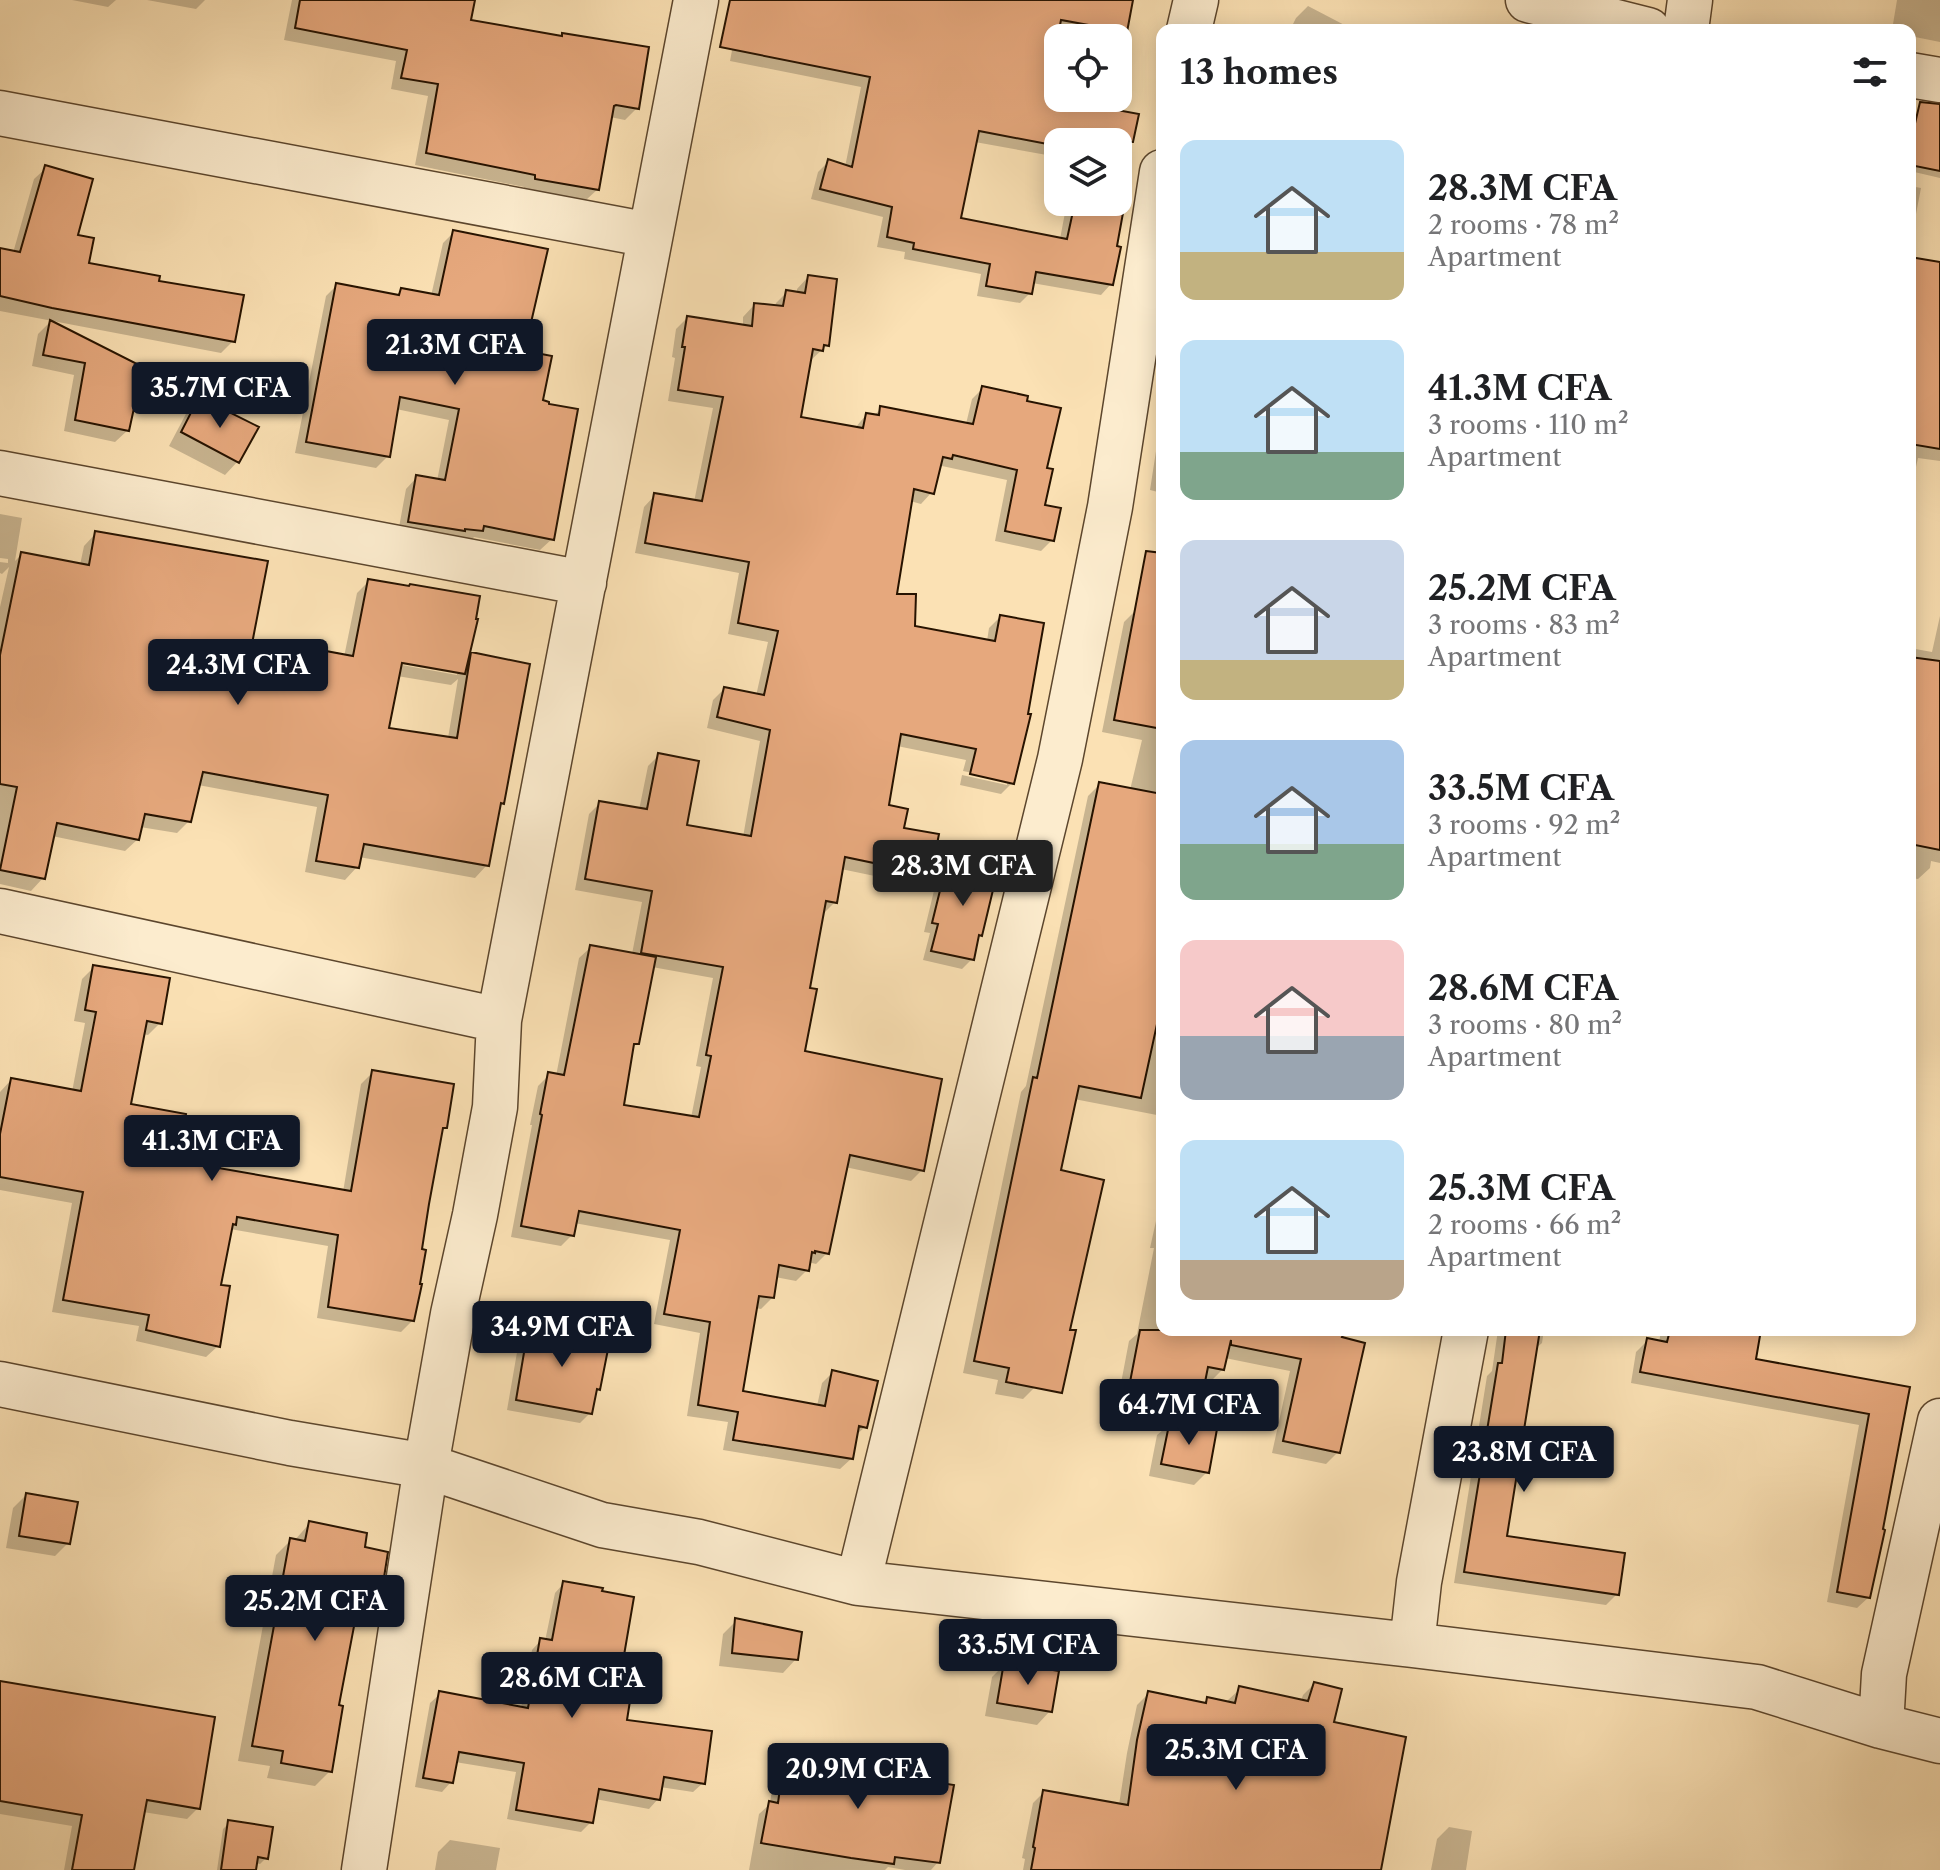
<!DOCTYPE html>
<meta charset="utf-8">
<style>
body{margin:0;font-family:"Libre Caslon Text",serif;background:#f2f2f2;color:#202124;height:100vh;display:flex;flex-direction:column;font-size:30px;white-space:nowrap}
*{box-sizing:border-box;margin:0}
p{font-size:26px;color:#757577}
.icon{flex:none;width:44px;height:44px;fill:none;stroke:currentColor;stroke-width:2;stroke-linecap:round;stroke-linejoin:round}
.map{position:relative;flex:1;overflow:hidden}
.drawer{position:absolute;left:1156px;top:24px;width:760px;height:1312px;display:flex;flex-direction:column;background:#fff;border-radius:16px;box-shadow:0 4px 20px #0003}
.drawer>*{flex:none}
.buttons{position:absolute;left:1044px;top:24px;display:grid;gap:16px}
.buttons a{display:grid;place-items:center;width:88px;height:88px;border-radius:16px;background:#fff;box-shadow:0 4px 20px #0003;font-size:40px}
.price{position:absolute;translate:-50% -68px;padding:0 18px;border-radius:8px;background:#111827;color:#fff;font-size:26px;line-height:52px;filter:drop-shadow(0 2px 4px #0008)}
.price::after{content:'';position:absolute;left:50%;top:48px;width:24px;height:18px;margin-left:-12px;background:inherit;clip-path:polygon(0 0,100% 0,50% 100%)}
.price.active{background:#222;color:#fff}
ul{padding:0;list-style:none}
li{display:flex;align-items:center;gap:24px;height:200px;padding:0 24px}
li span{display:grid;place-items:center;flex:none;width:224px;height:160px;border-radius:16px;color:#555}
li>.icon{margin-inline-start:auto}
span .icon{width:96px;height:96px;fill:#fffc;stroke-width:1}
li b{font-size:34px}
h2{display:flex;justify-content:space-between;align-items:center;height:96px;padding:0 24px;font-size:34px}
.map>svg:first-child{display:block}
.shadow{fill:#0003;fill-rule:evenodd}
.building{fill:#e6a87d;stroke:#271300;stroke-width:2}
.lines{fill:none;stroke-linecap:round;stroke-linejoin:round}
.minor-casing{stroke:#5c462d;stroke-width:47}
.minor{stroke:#fcecce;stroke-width:44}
</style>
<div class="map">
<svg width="1940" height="1870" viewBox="0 0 1940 1870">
<rect width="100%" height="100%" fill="#fbe1b4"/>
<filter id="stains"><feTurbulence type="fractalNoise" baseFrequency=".0025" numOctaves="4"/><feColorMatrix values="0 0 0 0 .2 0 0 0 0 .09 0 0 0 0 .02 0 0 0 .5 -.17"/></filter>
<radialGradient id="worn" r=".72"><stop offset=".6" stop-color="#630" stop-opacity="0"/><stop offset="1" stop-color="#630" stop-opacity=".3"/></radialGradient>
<path class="shadow" d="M72,0H116L108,7Z
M147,0H205L196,9Z
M292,0H473L469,22L560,38L563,35L637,108L625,120L610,117L598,189L586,200L524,190V187L415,165L428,96L391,89L396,61L284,40Z
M743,0H1131L1126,31L1118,39L1096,38L1057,31L1044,99L1137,115L1122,189L1125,190L1115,248L1111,284L1101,295L1032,283L1030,293L1020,303L977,296L981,274L904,259L905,252L877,247L883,217L811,199L818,172L828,162L845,167L861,87L730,61L741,2ZM975,142L1058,157V142H1118V202H1067L1060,239L959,220Z
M1897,0H1940V42L1910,36V30H1892Z
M1308,6L1354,30H1290L1296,18Z
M1916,127L1940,133V178L1910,171V133Z
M46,168L86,264L157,282L233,341L221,353L0,311V250L13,253L34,179Z
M1910,186L1921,188L1912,235H1915L1910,259L1940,264V461L1918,458L1910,494Z
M454,232L528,328L541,402L552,539L540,550L474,537L470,542L398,533L406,489L417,477L437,481L449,420L396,409L388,456L376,468L295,453L326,296L337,285L396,296L402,290L431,296L443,243Z
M808,277L827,345L810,361L799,419L855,428L866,415L874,416L881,408L966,424L972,399L983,388L1045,469L1042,507L1052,540L1041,551L995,541L1007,480L942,466L939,469L932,492L921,504L910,501L894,596L913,628L987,641L989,628L1000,617L1012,783L1001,794L960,785L962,775L1007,785V780L963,771L966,760L897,746L887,807L929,874L918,885L841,869L835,902L824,913H822L807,989L803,1053L922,1170L911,1181L845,1167L827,1253L816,1264L808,1262L807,1270L796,1281L775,1277L772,1298L761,1309L755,1308L740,1392L817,1406L822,1383L833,1372L865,1427L855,1436L852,1458L840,1469L723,1450L728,1422L687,1416L700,1333L654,1324L670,1240L574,1223L572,1235L561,1246L511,1237L532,1125H530L538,1086L549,1075L556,1076L579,958L591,947L632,954L642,902L575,890L589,814L600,803L639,810L648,766L659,755L685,826L743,837L760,741L707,728L713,700L724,689L756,696L768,642L728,634L739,573L635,553L644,507L655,495L694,502L713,408L668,401L675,358L672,357L676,329L687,318L743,326V317L754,305L775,307L776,303L787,292L797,293V289ZM652,967L713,978L696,1066L701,1067L691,1118L621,1107L631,1049L637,1043Z
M50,322L134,408L132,411L128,430L115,442L64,431L74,375L32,366L38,334Z
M200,399L238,461L225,475L169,446L187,412Z
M1162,435V493L1150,490L1158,438Z
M0,514L22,518L15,561L21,555L80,565L84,546L96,533L249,651L305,662L316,651L344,657L357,593L369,581L467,659L472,654L502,803L498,807L487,865L475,878L359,857L357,867L345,880L305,872L317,807L198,785L189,821L177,833L140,827L138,839L125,851L52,836L43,878L31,891L0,884V607L9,567L2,574L0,573V562L8,563V559L0,558ZM392,659L457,671V675L391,663ZM397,676L451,685L458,679L448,738L387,730Z
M1137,609L1162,614V1116L1074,1099L1059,1172L1035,1387L1023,1399L995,1394L998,1380L963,1373L1021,1092L1026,1086L1088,796L1100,784L1130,790L1142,740L1102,732L1124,622Z
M1940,616V863L1931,861L1930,868L1918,879L1910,878V648L1932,652Z
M949,860L981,935L976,939L972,959L962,969L923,960L930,933L924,932L939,870Z
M94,967L160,1023L148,1035L142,1034L129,1106L175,1163L343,1192L361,1084L373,1072L445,1128L440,1133L427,1204L413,1320L401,1332L317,1318L328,1246L230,1229L219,1287L218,1346L206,1357L136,1341L139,1326L52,1312L72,1203L0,1190V1092L11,1080L72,1092L85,1023L74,1021L82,979Z
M1162,1194V1330H1298L1338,1452L1326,1464L1272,1453L1290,1371L1225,1358L1223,1369L1210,1382L1203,1380L1195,1421L1190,1426L1207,1472L1194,1485L1149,1476L1157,1435L1163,1430L1114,1420L1129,1341L1137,1334L1154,1248H1150Z
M530,1325L598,1389L594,1393L590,1413L580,1423L507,1410L520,1335Z
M1498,1330H1544L1542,1343L1534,1350L1504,1538L1617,1594L1606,1605L1454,1583L1487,1376L1492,1371Z
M1661,1330H1759L1753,1360L1907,1388L1869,1597L1857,1608L1827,1602L1859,1425L1631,1383L1636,1352L1647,1341L1659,1343Z
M26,1495L68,1543L55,1556L6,1548L13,1508Z
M309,1524L362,1549L378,1603L363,1618L354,1616L337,1707L330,1771L315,1786L267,1778L270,1766L238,1761L276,1555L291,1540L294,1541Z
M564,1583L619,1669L624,1721L703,1783L693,1792L660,1787L658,1799L649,1809L595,1799L591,1822L581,1832L507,1819L516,1772L455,1762L451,1782L442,1792L415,1787L430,1703L440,1694L521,1708L532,1650L541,1640L545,1641L555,1593Z
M736,1621L796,1659L783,1673L719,1666L723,1634Z
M1005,1664L1050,1711L1037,1725L985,1716L992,1677Z
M0,1683L198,1808L187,1819L143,1812L132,1870H64L72,1826L0,1814Z
M1314,1684L1332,1724L1379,1870H1023L1025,1859L1022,1858L1033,1803L1044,1792L1119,1805L1127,1753L1137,1705L1148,1694L1203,1705L1208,1700L1227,1703L1228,1700L1240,1689L1301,1701L1303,1695Z
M786,1754L938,1862L931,1870H905L888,1867L885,1870H749L759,1814L770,1804L775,1765Z
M229,1823L266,1858L260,1864L255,1863L254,1870H217L223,1829Z
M1449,1827L1472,1831L1466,1870H1431L1437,1839Z
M450,1840L500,1848L496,1870H435L438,1852Z"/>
<path class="building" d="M300,0H475L471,20L562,36V33L649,47L639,109L616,105L614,106L599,190L535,179V175L426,153L438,84L401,78L407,50L295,28Z
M730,0H1133L1127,32L1061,20L1046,97L1139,114L1133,142H1058V146L979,131L961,218L1067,239L1075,202H1125L1117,246L1121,247L1113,285L1036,272L1032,294L986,286L990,264L913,249L914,243L887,237L892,207L820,189L828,159L852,167L870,77L720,47Z
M1920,102L1940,104V171L1910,165V145Z
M45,165L93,179L78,235L94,238L89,263L160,276L159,281L244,295L235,342L52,308L0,296V248L20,252Z
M453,230L548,249L530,327L540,329L536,353L552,356L543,400L549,402V404L578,409L554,540L484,526L483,531L465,529V531L408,522L416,475L445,480L459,409L400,397L390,457L306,442L336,283L399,295L401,288L439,295Z
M1910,257L1940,262V449L1910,444Z
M808,275L837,279L829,346L824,345L823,351L813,349L801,417L863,428L866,413L879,415L880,406L973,424L982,386L1028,396L1027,401L1061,408L1047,468L1053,469L1045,505L1061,508L1054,541L1005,531L1017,470L953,455L952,459L943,457L934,494L914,489L897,594H916L915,626L995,641L1000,615L1044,623L1028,714H1031L1014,784L970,774L976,749L901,734L889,805L908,809L904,828L939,834L931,875L845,857L837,903L826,901L810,988L817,989L805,1051L942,1079L924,1171L850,1155L829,1254L815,1251V1253L812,1252L809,1271L779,1265L774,1298L759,1296L743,1391L825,1406L832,1370L878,1381L867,1428L859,1426L853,1459L733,1440L738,1412L698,1405L710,1322L664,1314L680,1230L579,1211L574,1236L521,1226L542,1115L540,1114L548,1072L564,1075L590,945L656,957L639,1044H634L624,1105L699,1117L711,1056L706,1055L723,967L641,953L652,891L585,879L599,801L647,809L658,753L699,761L687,825L751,836L770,730L717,717L724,687L764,695L778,631L738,623L749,562L645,543L654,493L702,501L723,397L678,390L685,347H682L687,316L752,326L754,303L783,306L786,290L805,293Z
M50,320L145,368L136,409L134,408L129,431L75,420L85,363L43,355Z
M199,397L259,427L239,463L181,432Z
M95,531L268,561L251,649L313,661L315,649L353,656L368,579L409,586L410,584L480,596L476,619H478L465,674L402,663L389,728L457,738L471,652L530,664L504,804L501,803L489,866L364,844L359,868L316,861L328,795L203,772L191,822L145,814L139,840L57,823L45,879L0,870L17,787L0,784V655L21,552L89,565Z
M1146,551L1162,553V729L1114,720Z
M1910,657L1940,661V850L1910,844Z
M1099,782L1162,794V1001L1141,1098L1079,1086L1061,1170L1104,1180L1070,1330H1076L1062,1393L1006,1382L1009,1368L974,1361L1033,1077L1037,1078Z
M948,858L998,869L982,936L979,935L974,960L931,951L938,924L932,923Z
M93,965L170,978L162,1024L147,1021L131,1104L186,1114L178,1161L351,1191L372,1070L454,1084L447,1128H443L429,1204L422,1249L426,1250L420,1284H422L414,1321L328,1307L338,1235L237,1217L236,1225L233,1224L221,1285L230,1286L220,1347L146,1330L149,1315L63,1300L83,1192L0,1177V1134L11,1078L81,1091L96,1012L85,1010Z
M529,1323L610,1339L600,1390L597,1389L592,1414L516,1400Z
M1140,1330H1321L1343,1335L1342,1337L1365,1343L1340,1453L1283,1441L1301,1359L1231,1345V1340L1224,1370L1208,1367L1197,1422L1125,1408Z
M1506,1330H1540L1507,1536L1625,1553L1619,1595L1464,1572L1498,1363H1502Z
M1670,1330H1761L1756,1359L1910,1387L1883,1529L1885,1530L1870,1598L1837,1592L1869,1414L1640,1372L1647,1338L1667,1342Z
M1170,1420L1217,1429L1209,1473L1161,1464Z
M26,1493L78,1502L70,1544L19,1536Z
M309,1521L367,1533L365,1547L388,1552L380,1603L359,1600L339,1705L343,1706L332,1772L281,1763L283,1751L252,1746L290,1538L305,1541Z
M563,1581L603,1588L602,1591L634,1597L622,1667L635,1669L627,1720L712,1731L705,1784L664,1777L660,1800L599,1789L593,1823L516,1810L524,1763L459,1752L453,1783L423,1778L439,1691L528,1708L540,1638L552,1640Z
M735,1618L802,1632L798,1660L732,1653Z
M1004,1662L1059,1671L1052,1712L997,1703Z
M0,1681L215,1717L200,1809L147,1800L134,1870H72L82,1815L0,1801Z
M1314,1682L1342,1689L1334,1722L1406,1737L1381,1870H1031L1035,1848L1033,1847L1043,1790L1128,1805L1137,1740L1148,1691L1206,1703L1207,1697L1235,1703L1239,1686L1308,1701Z
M785,1752L882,1766V1770L921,1776V1780L954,1785L940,1863L895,1857L894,1864L851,1858L761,1843L769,1801L778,1803Z
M228,1820L273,1827L268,1859L258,1857L256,1870H221Z"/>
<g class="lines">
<g class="minor-casing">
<path id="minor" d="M1528,0L1648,30
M1189,30L1196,0
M1686,30L1690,0
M1910,75L1940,80
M0,113L650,235
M0,473L584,583
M0,911L499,1020
M0,1384L290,1443L426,1466L602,1525L699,1542L858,1583L1412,1645L1757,1687L1881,1726L1940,1741
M858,1583L1060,759L1110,507L1162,172
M1412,1645L1419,1582L1466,1330
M1881,1726L1884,1674L1940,1421
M364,1870L426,1466L453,1314L475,1215L495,1107L499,1020L696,0"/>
</g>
<use href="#minor" class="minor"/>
</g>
<rect width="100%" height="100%" filter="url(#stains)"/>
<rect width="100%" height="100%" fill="url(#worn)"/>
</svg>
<div class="buttons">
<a><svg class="icon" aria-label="locate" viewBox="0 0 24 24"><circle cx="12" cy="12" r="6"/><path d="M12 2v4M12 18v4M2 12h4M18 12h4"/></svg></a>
<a><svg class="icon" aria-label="layers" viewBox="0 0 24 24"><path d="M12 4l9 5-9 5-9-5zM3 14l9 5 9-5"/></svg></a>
</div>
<b class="price" style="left:455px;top:387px">21.3M CFA</b>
<b class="price" style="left:220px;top:430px">35.7M CFA</b>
<b class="price" style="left:238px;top:707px">24.3M CFA</b>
<b class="price active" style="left:963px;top:908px">28.3M CFA</b>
<b class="price" style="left:212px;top:1183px">41.3M CFA</b>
<b class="price" style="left:562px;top:1369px">34.9M CFA</b>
<b class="price" style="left:1189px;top:1447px">64.7M CFA</b>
<b class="price" style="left:1524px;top:1494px">23.8M CFA</b>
<b class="price" style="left:315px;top:1643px">25.2M CFA</b>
<b class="price" style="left:1028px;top:1687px">33.5M CFA</b>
<b class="price" style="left:572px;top:1720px">28.6M CFA</b>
<b class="price" style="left:1236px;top:1792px">25.3M CFA</b>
<b class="price" style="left:858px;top:1811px">20.9M CFA</b>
<section class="drawer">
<h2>13 homes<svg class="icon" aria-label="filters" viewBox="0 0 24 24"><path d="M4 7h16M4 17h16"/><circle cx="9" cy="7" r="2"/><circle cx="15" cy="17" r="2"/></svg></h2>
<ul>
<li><span style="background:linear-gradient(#bfe0f5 70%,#c2b280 0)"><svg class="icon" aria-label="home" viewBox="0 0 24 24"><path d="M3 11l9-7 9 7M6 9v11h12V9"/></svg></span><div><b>28.3M CFA</b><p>2 rooms · 78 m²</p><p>Apartment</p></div></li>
<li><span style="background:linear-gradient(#bfe0f5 70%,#7fa58c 0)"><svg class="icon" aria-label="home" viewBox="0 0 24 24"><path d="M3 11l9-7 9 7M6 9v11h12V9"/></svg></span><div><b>41.3M CFA</b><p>3 rooms · 110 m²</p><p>Apartment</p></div></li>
<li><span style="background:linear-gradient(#c9d6e8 75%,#c2b280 0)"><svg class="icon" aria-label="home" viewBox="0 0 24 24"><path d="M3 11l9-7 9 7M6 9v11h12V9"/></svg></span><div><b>25.2M CFA</b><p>3 rooms · 83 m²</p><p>Apartment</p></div></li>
<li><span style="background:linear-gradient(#a9c7e8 65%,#7fa58c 0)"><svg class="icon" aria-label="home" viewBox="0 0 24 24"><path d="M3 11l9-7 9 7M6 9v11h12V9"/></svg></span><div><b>33.5M CFA</b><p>3 rooms · 92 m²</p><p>Apartment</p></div></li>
<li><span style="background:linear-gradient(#f6c9c9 60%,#9aa5b1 0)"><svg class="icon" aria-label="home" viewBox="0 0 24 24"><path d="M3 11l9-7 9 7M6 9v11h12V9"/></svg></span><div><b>28.6M CFA</b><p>3 rooms · 80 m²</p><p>Apartment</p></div></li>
<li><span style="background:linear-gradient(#bfe0f5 75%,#b9a48a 0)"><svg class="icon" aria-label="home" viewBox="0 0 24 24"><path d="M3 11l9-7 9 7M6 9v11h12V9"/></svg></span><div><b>25.3M CFA</b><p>2 rooms · 66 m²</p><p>Apartment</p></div></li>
</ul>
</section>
</div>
